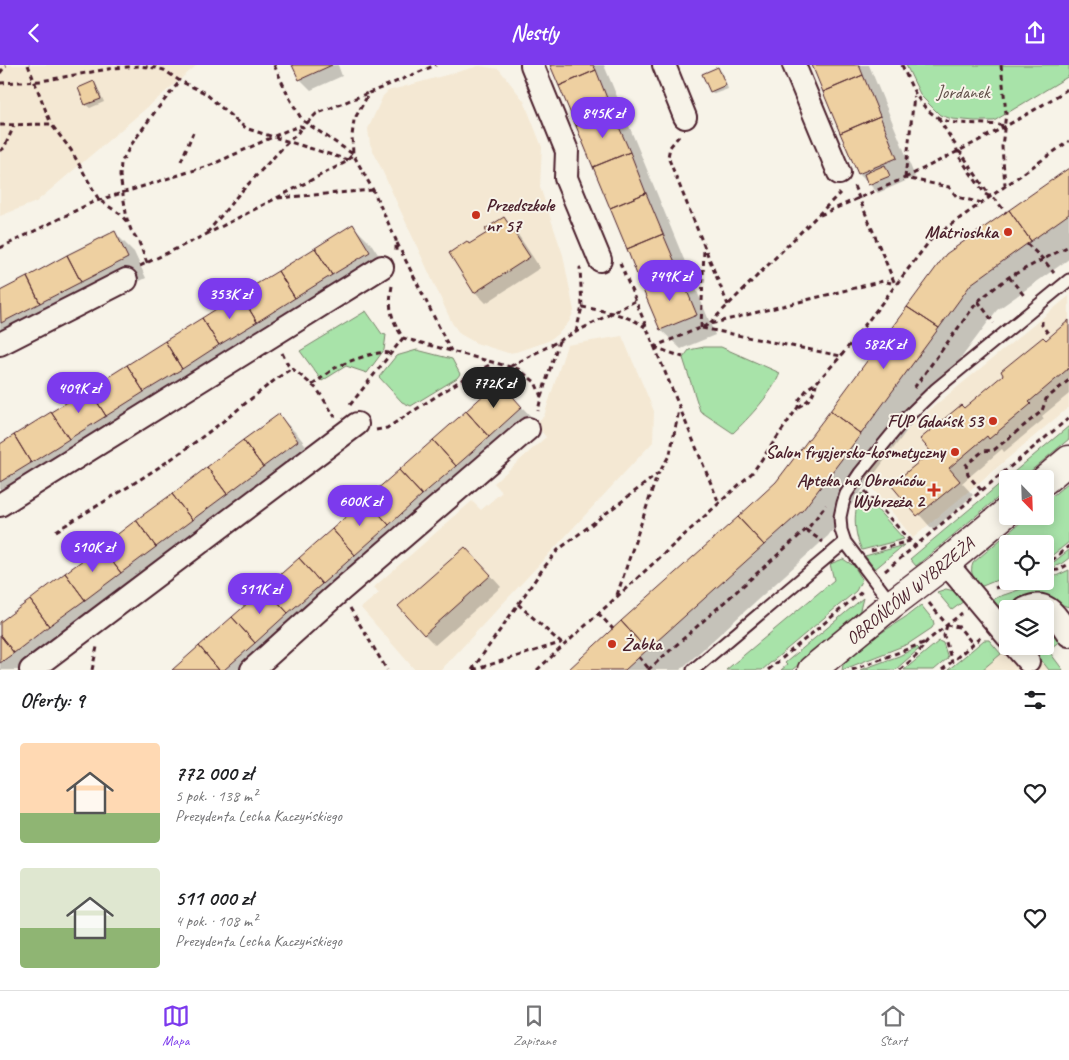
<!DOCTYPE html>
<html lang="pl">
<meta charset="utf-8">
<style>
body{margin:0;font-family:Caveat,sans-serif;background:#f2f2f2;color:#202124;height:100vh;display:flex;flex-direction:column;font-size:19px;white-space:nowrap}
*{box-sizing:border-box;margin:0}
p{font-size:16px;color:#757577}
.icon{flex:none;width:28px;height:28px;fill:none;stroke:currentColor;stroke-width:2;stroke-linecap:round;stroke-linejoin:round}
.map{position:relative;height:605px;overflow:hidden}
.drawer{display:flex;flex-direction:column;background:#fff;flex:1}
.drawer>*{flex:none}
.needle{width:32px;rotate:157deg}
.buttons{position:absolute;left:999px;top:405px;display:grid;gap:10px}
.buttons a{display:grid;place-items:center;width:55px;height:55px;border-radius:5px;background:#fff;box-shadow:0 2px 12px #0003;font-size:25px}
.price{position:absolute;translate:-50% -42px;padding:0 11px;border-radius:18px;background:#7c3aed;color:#fff;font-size:16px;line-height:32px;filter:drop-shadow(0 1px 2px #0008)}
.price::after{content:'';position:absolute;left:50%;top:30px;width:15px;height:11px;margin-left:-8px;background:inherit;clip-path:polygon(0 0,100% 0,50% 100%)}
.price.selected{background:#222;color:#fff}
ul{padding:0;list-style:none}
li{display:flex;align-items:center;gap:15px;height:125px;padding:0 20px}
li span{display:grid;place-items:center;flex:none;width:140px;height:100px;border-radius:5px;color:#555}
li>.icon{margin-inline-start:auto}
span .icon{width:60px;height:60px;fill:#fffc;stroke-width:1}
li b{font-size:21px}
h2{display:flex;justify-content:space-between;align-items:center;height:60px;padding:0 20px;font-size:21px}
header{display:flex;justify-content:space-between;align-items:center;height:65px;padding:0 20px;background:#7c3aed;color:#fff;font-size:22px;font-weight:700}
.dock{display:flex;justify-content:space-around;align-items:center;height:70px;border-top:1px solid #e0e0e0;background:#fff;font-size:14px;color:#757577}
.dock a{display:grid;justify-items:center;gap:2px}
.dock .selected{color:#7c3aed}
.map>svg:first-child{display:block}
.built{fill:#f4e8d3}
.green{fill:#a8e3a9;stroke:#79816a}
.shadow{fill:#0003}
.building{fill:#eed0a1;stroke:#4a1f2b}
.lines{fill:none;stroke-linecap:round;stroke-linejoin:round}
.lane-casing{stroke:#4a1f2b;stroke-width:15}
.street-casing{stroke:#4a1f2b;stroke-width:26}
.secondary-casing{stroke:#4a1f2b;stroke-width:31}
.path{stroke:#4a1f2b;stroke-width:3;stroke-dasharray:5 4;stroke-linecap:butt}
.lane{stroke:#f7f3e8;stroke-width:11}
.street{stroke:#f7f3e8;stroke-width:22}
.secondary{stroke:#f7f3e8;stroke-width:28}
.poi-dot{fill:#c8321e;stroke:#f7f3e8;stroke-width:2}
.labels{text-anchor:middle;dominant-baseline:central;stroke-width:4;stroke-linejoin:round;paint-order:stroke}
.park-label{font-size:18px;fill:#62504a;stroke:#f7f3e8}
.poi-label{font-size:18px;font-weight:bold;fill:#4a1f2b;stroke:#f7f3e8;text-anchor:end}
.street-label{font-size:18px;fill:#4a1f2b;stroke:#f7f3e8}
</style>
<header><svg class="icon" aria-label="back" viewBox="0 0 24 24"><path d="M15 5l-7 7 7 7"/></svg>Nestly<svg class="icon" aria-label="share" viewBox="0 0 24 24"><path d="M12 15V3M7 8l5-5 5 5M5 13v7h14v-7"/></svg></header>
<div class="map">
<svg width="1069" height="605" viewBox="0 0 1069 605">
<rect width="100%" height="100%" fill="#f7f3e8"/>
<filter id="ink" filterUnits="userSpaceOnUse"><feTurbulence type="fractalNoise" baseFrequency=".02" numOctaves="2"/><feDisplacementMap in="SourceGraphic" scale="10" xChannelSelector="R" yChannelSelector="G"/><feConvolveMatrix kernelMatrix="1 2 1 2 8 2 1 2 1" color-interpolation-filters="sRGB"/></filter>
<g filter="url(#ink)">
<path class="built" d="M0,0H197L36,137L0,151Z
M479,1L499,4L524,36L542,82L540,122L563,190L574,246L569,257L559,268L548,276L516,287L508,288L476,278L460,269L452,258L370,79L368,64L383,31L388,26Z
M1069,231V342L913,473L864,413L916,356Z
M622,271L654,346L653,377L441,605H415L361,543L379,528L374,522L472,436L481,445L502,427L494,418L546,372L535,359L544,351L567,280Z
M1011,581H1030L1049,605H982Z"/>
<path class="green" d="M906,0H1069V11L994,56H975L952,54L940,50L921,31Z
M366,246L382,269L386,270L384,285L367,308L346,301L322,316L300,286Z
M704,282H721L780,308C773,327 748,354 733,368L700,346L683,293L689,285Z
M417,285L452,294L460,309L457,313L411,341L402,337L379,312L396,291Z
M1069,361V374L1021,414H1008L1007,425L916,501L910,494Z
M1069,417V477L1045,496V479H1008L1007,511L980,522C974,514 969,508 973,498L1028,451H1045V437Z
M862,428L904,474L862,485C854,469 852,445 862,428Z
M904,480L875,504L865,491Z
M1069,485V493L1061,499L1051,503L1050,500Z
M843,494L854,501L862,514L856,526L762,605H726L834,515L830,499Z
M1069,505V542C1058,540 1048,528 1037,529C1019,529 1007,552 991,536L998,532L1045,516Z
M946,524L954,526L964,536L952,545L937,527Z
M863,533L860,545L853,554L792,605H781L787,600L785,598Z
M921,540L933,555L934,559L932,563L908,579L842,605L844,595L858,583L907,551Z
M1045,555L1060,576L1048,585L1063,605H1049L1030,581H1045Z
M984,575H989L1001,589L982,605H948Z
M939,576L943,578L948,593L934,605H904Z
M917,582L919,584L895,605H860L899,591Z"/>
<path class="shadow" d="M294,0H338L342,11L311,25L300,14Z
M552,0H604L715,270L681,284L661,265Z
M814,0H869L915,112L878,128L859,109Z
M718,4L722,7L728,24L714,29L711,26Z
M94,17L97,21L104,37L90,43L86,40L79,23Z
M1069,104V194L997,245L828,471L680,605H570L777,418Z
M504,154L515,165L540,203L486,238L475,227L489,168Z
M353,161L372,180L389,206L0,448V380Z
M115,168L134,187L146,213L0,286V226Z
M1069,257V329L1042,351L1044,354L1004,387L1002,384L962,418L973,430L933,465L893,420L933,387L964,345Z
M499,318L541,362L265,605H174Z
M279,351L298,370L317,395L36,605H0V558Z
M476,494L501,522L435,580L424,569Z"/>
<path class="building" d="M292,0H332L299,15Z
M550,0H593L596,5L559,21Z
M812,0H859L863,10L823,27Z
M718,2L726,20L710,27L702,9Z
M596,5L612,46L576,61L559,21Z
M863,10L880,51L840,68L823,27Z
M94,16L101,34L85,40L78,23Z
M612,46L630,87L593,102L576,61Z
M880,51L897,93L858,109L840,68Z
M630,87L646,128L610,143L593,102Z
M885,100L890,111L868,120L864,109Z
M1069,103V149L1031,176L1009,145Z
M646,128L663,169L627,184L610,143Z
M1009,145L1031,176L971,219L939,263L907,242L946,189Z
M504,152L530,192L474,228L449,188L467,176L469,179L487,168L485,164Z
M353,159L370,187L332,210L315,183Z
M115,166L128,193L81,217L67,190Z
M663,169L680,209L643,225L627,184Z
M315,183L332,210L295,233L278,206Z
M67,190L81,217L40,238L27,212Z
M278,206L295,233L257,257L240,229Z
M680,209L697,250L660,265L643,225Z
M27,212L40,238L1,258L0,226Z
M240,229L257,257L219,280L202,253Z
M907,242L939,263L861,369L830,346Z
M202,253L219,280L182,304L165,276Z
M1069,255V303L1029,337L1031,339L989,374L987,371L949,403L960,416L917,451L891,420L931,387L920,374L961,340L964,343L1003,310L1001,306L1043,272L1046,275Z
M165,276L182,304L144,327L127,300Z
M127,300L144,327L106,351L89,324Z
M499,316L522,342L489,372L466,346Z
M89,324L106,351L69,374L51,347Z
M466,346L489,372L456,401L433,375Z
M830,346L861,369L803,445L764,480L738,452L776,417Z
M51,347L69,374L31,398L14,370Z
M279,349L298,376L263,402L243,375Z
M14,370L31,398L0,417V379Z
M243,375L263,402L227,429L207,402Z
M433,375L456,401L422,430L399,405Z
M207,402L227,429L192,455L172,429Z
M399,405L422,430L389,460L366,434Z
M172,429L192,455L156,482L136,455Z
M366,434L389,460L355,490L332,464Z
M738,452L764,480L647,585L621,556Z
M136,455L156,482L121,508L101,482Z
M332,464L355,490L322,519L299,493Z
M101,482L121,508L85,535L65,508Z
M465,482L491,510L424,570L398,541Z
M299,493L322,519L288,548L265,523Z
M65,508L85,535L49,561L30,535Z
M265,523L288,548L255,578L232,552Z
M30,535L49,561L14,588L0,570V557Z
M232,552L255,578L224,605H219L199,581Z
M621,556L647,585L625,605H568Z
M0,570L14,588L0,598Z
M199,581L219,605H172Z"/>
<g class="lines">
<g class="lane-casing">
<path id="lane" d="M892,539L845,477L841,465L840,452L843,438L846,429L860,408L901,358L936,324L1069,215
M693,605L845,477"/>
</g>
<g class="street-casing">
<path id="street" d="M532,0L567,86L566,113L600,195
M664,0L685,52
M794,0L839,108
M0,279L126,215
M0,440L382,202
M946,498L1008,572
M1025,544C1048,532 1057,553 1069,570
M1015,581L1028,596
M31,605L357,359
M252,605L340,526L528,364"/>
</g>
<g class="secondary-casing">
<path id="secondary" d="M1045,415L1069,395
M812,605L892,539L946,498L1008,446"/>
</g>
<path class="path" d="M28,0L51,59
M274,0L290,34L302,55L353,89L373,125L396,175V187
M902,0C913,26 924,55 957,58C973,59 988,58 1004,61
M1001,0L1006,48L1002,82L1005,120
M0,8L6,0
M0,18L41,16L114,3L139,1L156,3L164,5L180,16L205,28L240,59L248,64L348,95
M938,53L956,81L958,90L985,129L996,135L1006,148
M0,60L51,59L71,85L99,135L120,149L129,159
M679,71L670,82L668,92L728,240
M0,86L4,83L14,61
M958,86L962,89L990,131
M181,96L193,68
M905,113C960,85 1017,58 1069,23
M905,113L914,31
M854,121L895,219
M278,133L373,125
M820,150L905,113L949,122L957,132L982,138
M207,168L238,130L289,76L297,69L302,61
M397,178L451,286
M1027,179L1043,194L1054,208
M0,183L93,137L211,100L288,65L300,61L303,62L316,49L368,28
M147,198L139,177L131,165L127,154L120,111L121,98L131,80L154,48L180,16
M620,198L719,438
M140,201L205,170L346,97L353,89L352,71L354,55L369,28L436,0
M1009,212L1026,233
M392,221C388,244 391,253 403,273L518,304L535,317L538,324L541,332L538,346
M978,236L994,258
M582,242C604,246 626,249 645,262
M1042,256V260L1050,271
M710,258L840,128
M701,263L704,184
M702,263L841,291
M576,267L582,242L580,203H581
M653,282L710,259L883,216L895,219
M654,282L683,292
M282,288L288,300L317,324L335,352
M511,301L635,236
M312,320C320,315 327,308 335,303C346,297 378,285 389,288
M914,323L978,236L1009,212L1069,181
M541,332L559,276
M350,340L403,273
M798,342C808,337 814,330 816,319
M376,365L387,363L460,316L493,298
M981,425L968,410L966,400L983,386L994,385L1042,346L1046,334L1069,315
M865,426L915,481
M806,465L823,477
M56,466C108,434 162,403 210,366C238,346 263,322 292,303
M871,486L910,476
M1045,501L1069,481
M885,506L1069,353
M1045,506L1058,505L1069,499
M995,523L1014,516
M617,530L658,408
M929,538L947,560L959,562L973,579
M518,539L562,579
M350,543L387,605
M598,548L613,564
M947,560L944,571L952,597
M639,592L650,605
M92,605L97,582
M472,605L542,505L558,485L659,408L670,389L679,345
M473,605L560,578
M537,605L753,407L798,342L799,335L808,323L816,318L841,291L932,173L1069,76
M648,605L809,462L826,440
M768,605L864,525
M852,605L926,577
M900,605L916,591L927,576L962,548
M942,605L981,572"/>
<use href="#lane" class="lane"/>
<use href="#street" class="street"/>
<use href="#secondary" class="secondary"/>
</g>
</g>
<g class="poi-dot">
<circle cx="476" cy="150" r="5"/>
<circle cx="1008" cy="167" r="5"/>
<circle cx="993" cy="356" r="5"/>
<circle cx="955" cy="387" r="5"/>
<path d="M931.5 417.5h5v5h5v5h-5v5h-5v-5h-5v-5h5z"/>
<circle cx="612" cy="579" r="5"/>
</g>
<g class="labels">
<g class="park-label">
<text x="963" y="27">Jordanek</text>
</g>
<g class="poi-label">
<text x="486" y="140" text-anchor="start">Przedszkole<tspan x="486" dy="21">nr 57</tspan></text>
<text x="998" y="167">Matrioshka</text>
<text x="983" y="356">FUP Gdańsk 53</text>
<text x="945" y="387">Salon fryzjersko-kosmetyczny</text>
<text x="924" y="415">Apteka na Obrońców<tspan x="924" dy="21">Wybrzeża 2</tspan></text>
<text x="622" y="579" text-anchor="start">Żabka</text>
</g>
<g class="street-label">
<text transform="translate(910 526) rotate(-39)">OBROŃCÓW WYBRZEŻA</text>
</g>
</g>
</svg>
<div class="buttons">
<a><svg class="needle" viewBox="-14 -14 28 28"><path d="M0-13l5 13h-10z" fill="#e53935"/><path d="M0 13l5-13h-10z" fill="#757577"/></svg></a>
<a><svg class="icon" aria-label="locate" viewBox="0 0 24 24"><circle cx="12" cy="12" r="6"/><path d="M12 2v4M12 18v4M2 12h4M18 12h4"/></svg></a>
<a><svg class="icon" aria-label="layers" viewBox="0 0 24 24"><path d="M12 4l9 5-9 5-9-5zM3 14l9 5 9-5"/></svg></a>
</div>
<b class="price" style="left:603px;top:74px">845K zł</b>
<b class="price" style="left:670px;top:237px">749K zł</b>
<b class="price" style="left:230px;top:255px">353K zł</b>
<b class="price" style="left:884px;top:305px">582K zł</b>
<b class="price selected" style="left:494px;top:344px">772K zł</b>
<b class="price" style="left:79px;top:349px">409K zł</b>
<b class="price" style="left:360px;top:462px">600K zł</b>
<b class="price" style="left:93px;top:508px">510K zł</b>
<b class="price" style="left:260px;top:550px">511K zł</b>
</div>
<section class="drawer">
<h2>Oferty: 9<svg class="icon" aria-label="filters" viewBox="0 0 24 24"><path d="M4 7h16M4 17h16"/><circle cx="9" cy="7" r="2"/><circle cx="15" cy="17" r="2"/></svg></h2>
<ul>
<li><span style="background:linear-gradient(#ffd9b3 70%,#8fb573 0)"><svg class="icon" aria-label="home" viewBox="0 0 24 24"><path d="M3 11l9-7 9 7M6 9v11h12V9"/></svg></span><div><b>772 000 zł</b><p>5 pok. · 138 m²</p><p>Prezydenta Lecha Kaczyńskiego</p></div><svg class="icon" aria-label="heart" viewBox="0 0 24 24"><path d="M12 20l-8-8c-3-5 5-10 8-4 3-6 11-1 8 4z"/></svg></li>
<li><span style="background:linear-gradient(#dfe7d0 60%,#8fb573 0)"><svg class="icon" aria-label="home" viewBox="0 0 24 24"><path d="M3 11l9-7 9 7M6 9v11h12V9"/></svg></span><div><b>511 000 zł</b><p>4 pok. · 108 m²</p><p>Prezydenta Lecha Kaczyńskiego</p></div><svg class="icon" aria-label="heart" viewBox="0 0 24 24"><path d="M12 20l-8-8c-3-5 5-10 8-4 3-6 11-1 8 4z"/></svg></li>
</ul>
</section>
<nav class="dock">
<a class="selected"><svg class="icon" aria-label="map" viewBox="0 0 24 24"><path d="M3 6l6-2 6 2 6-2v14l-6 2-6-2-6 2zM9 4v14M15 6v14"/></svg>Mapa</a>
<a><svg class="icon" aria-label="saved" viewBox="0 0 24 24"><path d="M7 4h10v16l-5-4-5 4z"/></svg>Zapisane</a>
<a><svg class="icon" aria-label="home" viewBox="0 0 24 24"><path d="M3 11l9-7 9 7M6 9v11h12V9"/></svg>Start</a>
</nav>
